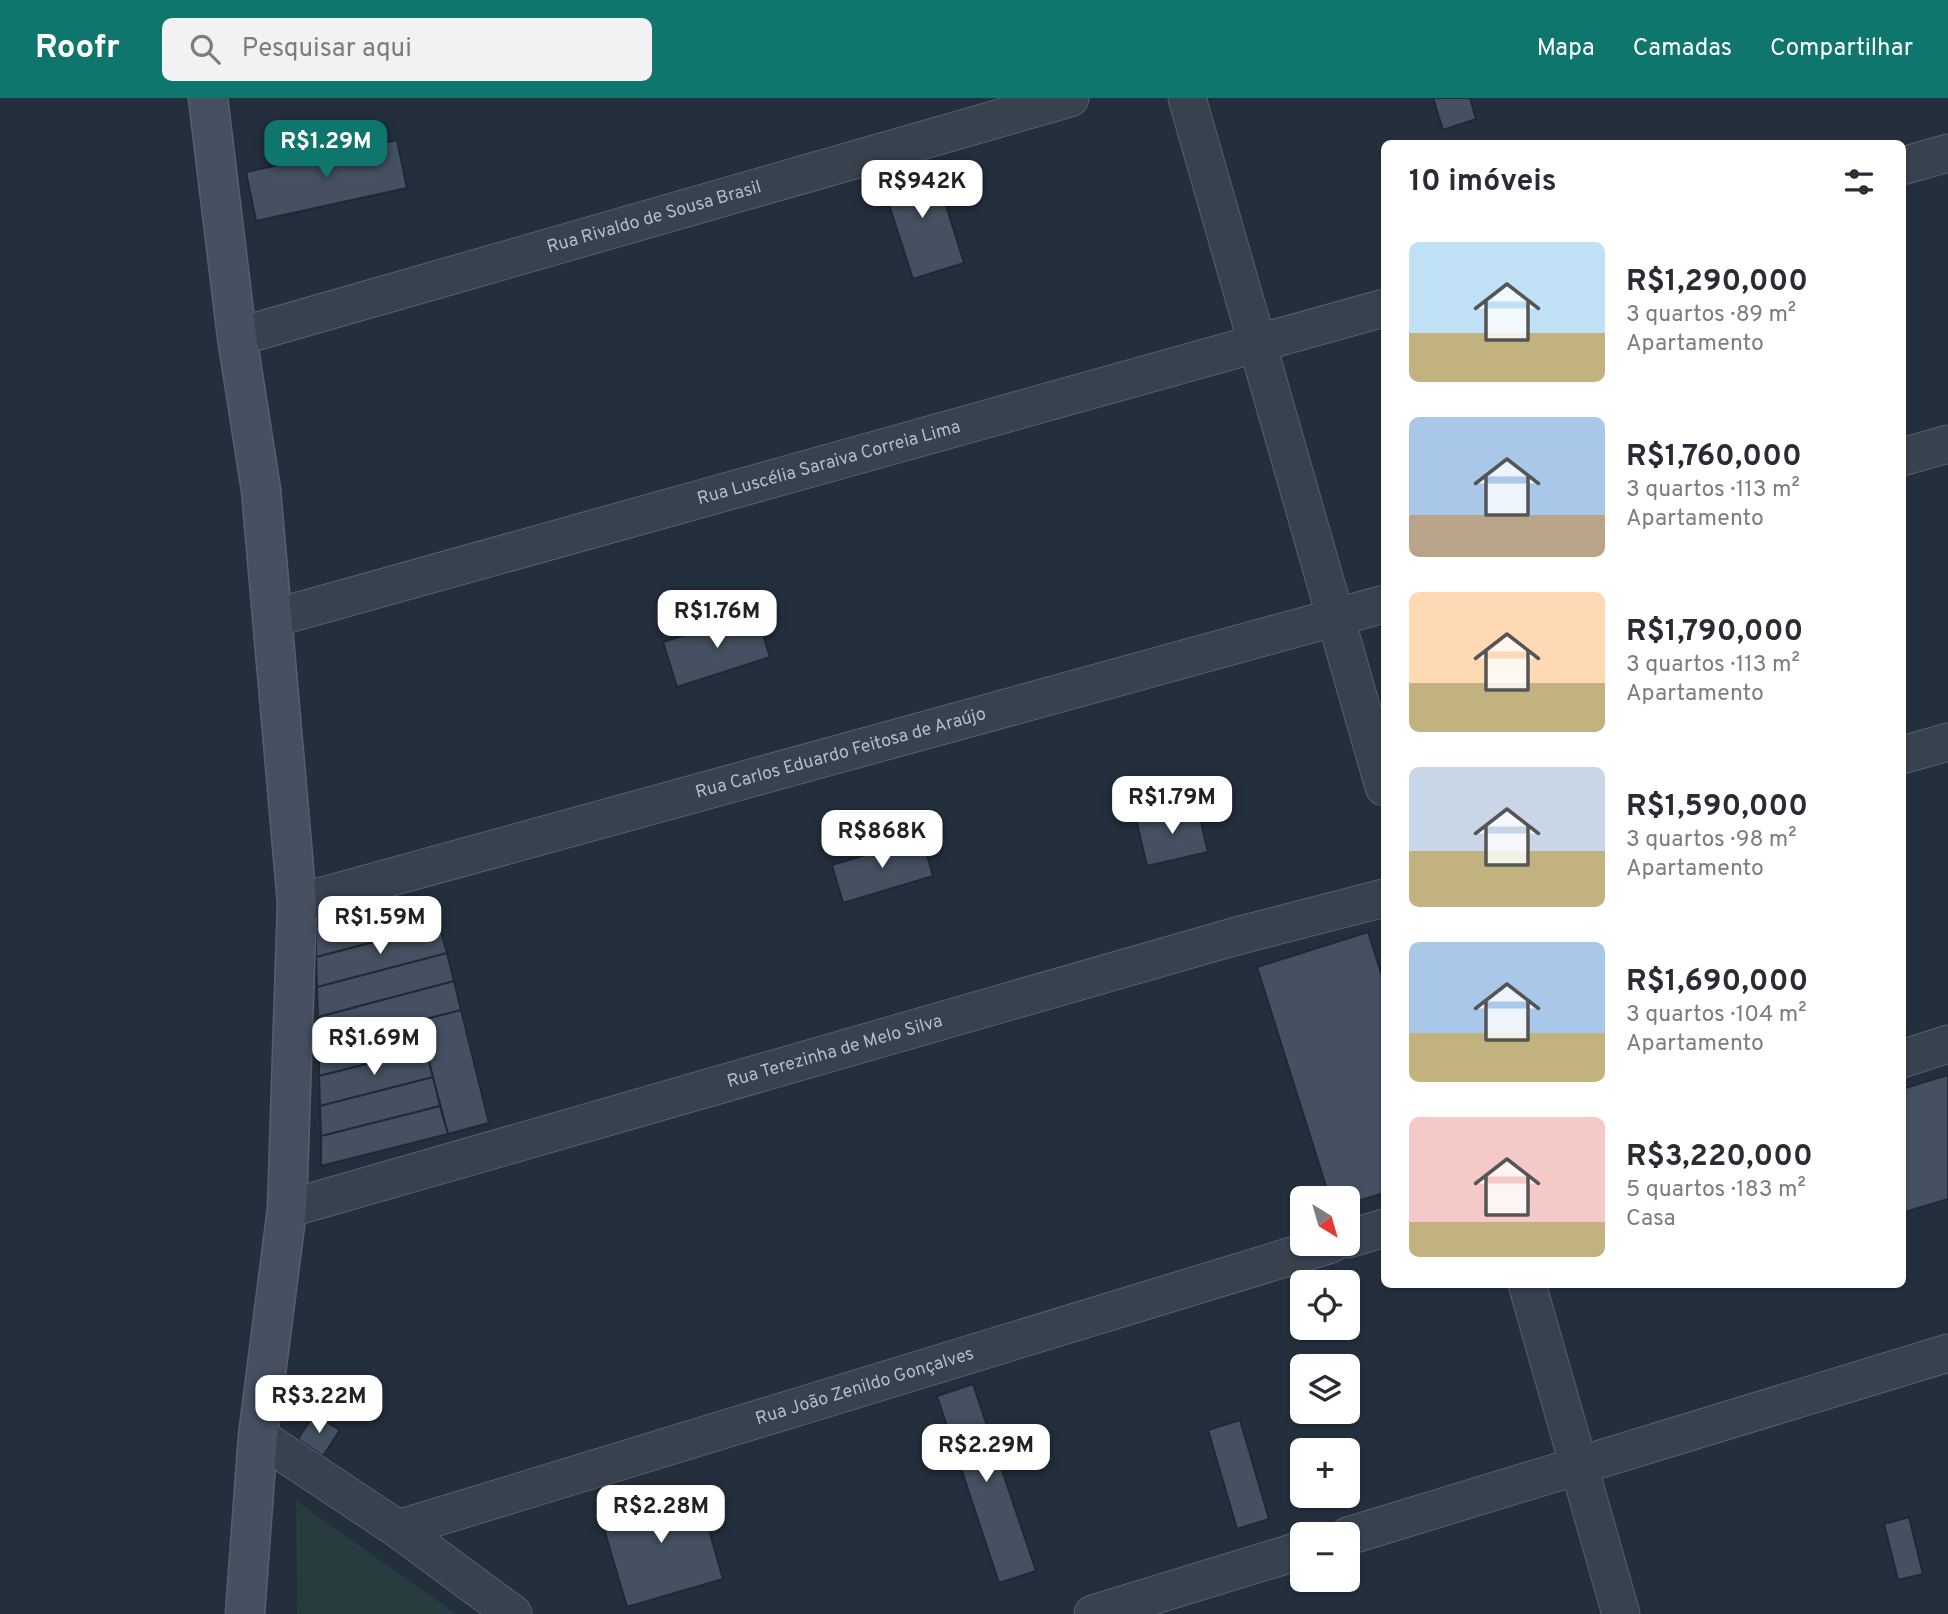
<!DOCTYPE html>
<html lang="pt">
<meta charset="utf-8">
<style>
body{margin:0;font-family:Overpass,sans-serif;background:#f2f2f3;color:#2b2b33;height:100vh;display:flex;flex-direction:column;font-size:26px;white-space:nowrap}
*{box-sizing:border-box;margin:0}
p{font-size:23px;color:#7c7c81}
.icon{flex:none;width:38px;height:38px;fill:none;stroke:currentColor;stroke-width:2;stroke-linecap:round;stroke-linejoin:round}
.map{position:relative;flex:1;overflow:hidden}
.sheet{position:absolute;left:1381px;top:42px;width:525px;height:1148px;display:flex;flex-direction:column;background:#fff;border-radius:10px;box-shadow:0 2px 5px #0004}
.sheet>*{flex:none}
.needle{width:46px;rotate:143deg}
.tools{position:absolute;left:1290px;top:1088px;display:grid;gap:14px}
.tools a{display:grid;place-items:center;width:70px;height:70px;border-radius:10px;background:#fff;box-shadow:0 2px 5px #0004;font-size:35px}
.price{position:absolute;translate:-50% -60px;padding:0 16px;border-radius:14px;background:#fff;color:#222;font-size:23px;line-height:46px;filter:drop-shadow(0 2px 4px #0008)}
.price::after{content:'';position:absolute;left:50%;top:42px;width:21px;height:16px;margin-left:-10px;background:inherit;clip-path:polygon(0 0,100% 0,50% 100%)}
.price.on{background:#0f766e;color:#fff}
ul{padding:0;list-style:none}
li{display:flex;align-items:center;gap:21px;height:175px;padding:0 28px}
li span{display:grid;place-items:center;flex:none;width:196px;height:140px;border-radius:10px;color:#555}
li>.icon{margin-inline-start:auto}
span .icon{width:84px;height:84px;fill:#fffc;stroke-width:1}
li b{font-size:30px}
h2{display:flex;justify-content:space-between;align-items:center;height:84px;padding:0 28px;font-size:30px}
header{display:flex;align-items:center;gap:42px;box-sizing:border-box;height:98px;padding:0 35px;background:#0f766e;color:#fff}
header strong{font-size:33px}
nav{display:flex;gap:38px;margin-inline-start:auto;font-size:24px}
.search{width:490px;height:63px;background:#f2f2f3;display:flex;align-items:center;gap:18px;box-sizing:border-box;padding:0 24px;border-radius:10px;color:#7c7c81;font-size:26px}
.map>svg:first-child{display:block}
.green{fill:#263c3f}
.building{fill:#455162;stroke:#1f2835;stroke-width:2}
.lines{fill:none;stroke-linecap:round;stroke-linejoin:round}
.street-casing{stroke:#565f6c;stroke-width:39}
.secondary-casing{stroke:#565f6c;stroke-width:41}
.street{stroke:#38414e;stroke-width:37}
.secondary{stroke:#465061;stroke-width:38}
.labels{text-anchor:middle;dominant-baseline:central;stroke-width:5;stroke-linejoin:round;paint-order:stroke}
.street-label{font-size:18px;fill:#b4bcc9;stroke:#1d2633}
</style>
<header>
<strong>Roofr</strong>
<div class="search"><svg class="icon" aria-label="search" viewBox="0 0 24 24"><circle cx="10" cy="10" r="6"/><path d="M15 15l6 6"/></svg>Pesquisar aqui</div>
<nav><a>Mapa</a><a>Camadas</a><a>Compartilhar</a></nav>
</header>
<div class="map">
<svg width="1948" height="1516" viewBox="0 0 1948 1516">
<rect width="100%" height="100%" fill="#242f3e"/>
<path class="green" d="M296,1403L456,1516H297Z"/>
<path class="building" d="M1433,0H1470L1476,21L1443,32Z
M397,42L407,90L256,123L246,74Z
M932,62L964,165L913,181L880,79Z
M756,514L770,559L677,589L663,544Z
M1197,707L1208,754L1147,768L1136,721Z
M922,740L933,778L843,805L832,767Z
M433,799L439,827L316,859V829Z
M439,827L447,855L317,889L316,859Z
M1368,834L1384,884V1095L1348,1106V1101H1330L1257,869Z
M447,855L454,883L318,919L317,889Z
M454,883L461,912L319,949L318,919Z
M461,912L489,1025L448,1036L418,923Z
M418,923L426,951L319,978V949Z
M426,951L433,979L320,1008L319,978Z
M1948,977V1101L1902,1115V991Z
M433,979L440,1008L321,1038L320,1008Z
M440,1008L448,1036L321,1068V1038Z
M973,1286L1036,1473L999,1485L937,1298Z
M314,1316L340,1332L323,1358L298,1341Z
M1240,1322L1269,1421L1237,1431L1208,1332Z
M696,1386L723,1481L627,1509L599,1414Z
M1909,1419L1923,1476L1898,1482L1884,1426Z"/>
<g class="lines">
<g class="street-casing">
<g id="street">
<path d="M1187,0L1384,689"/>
<path d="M1902,68L1948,55"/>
<path id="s1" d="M237,239L1070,0"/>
<path d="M1902,359L1948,346"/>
<path id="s2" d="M274,520L1384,210"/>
<path d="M1902,657L1948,644"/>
<path id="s3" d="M297,805L1384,506"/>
<path d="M1902,961L1948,946"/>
<path id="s4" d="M287,1111L1233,839L1384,800"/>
<path d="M1348,1141L1384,1130"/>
<path d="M1527,1186L1621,1516"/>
<path d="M258,1338L398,1431L513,1516"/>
<path id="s5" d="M398,1431L1331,1146"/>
<path d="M1348,1438L1948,1255"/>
<path d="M1093,1516L1302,1452"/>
</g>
</g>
<g class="secondary-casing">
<path id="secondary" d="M208,0L237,239L261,392L297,805L287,1111L258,1338L245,1516"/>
</g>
<use href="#street" class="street"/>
<use href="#secondary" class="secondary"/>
</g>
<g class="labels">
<g class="street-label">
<text stroke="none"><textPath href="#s1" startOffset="434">Rua Rivaldo de Sousa Brasil</textPath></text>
<text stroke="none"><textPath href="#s2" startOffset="576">Rua Luscélia Saraiva Correia Lima</textPath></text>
<text stroke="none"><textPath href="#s3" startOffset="564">Rua Carlos Eduardo Feitosa de Araújo</textPath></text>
<text stroke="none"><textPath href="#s4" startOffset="570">Rua Terezinha de Melo Silva</textPath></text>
<text stroke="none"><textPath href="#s5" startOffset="488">Rua João Zenildo Gonçalves</textPath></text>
</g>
</g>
</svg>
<div class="tools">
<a><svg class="needle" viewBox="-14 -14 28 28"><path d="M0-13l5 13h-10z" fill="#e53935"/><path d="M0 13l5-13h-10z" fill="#7c7c81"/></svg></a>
<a><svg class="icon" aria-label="locate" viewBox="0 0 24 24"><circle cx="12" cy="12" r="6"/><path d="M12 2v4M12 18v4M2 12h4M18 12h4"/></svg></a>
<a><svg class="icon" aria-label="layers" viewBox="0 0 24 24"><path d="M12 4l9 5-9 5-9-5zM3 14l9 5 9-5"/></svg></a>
<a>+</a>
<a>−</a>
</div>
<b class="price on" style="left:326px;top:82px">R$1.29M</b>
<b class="price" style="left:922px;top:122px">R$942K</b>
<b class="price" style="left:717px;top:552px">R$1.76M</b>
<b class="price" style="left:1172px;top:738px">R$1.79M</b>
<b class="price" style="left:882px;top:772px">R$868K</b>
<b class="price" style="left:380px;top:858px">R$1.59M</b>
<b class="price" style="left:374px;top:979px">R$1.69M</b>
<b class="price" style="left:319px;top:1337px">R$3.22M</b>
<b class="price" style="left:986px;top:1386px">R$2.29M</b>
<b class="price" style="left:661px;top:1447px">R$2.28M</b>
<section class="sheet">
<h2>10 imóveis<svg class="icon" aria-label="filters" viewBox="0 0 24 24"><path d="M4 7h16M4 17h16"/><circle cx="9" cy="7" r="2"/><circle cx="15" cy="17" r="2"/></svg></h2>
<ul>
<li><span style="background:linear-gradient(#bfe0f5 65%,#c2b280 0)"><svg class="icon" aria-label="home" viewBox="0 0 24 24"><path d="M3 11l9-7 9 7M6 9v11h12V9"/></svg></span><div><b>R$1,290,000</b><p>3 quartos · 89 m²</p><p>Apartamento</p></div></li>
<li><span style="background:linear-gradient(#a9c7e8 70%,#b9a48a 0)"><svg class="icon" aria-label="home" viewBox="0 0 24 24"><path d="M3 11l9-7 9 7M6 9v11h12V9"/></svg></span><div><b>R$1,760,000</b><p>3 quartos · 113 m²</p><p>Apartamento</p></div></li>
<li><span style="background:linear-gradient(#ffd9b3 65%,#c2b280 0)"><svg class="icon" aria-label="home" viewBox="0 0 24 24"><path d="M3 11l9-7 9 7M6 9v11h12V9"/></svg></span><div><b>R$1,790,000</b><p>3 quartos · 113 m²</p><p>Apartamento</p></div></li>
<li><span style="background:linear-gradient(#c9d6e8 60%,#c2b280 0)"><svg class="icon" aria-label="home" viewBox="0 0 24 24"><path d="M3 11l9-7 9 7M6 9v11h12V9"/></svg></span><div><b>R$1,590,000</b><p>3 quartos · 98 m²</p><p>Apartamento</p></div></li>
<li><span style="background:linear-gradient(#a9c7e8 65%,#c2b280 0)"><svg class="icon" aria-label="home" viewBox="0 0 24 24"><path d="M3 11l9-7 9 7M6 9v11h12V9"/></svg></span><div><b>R$1,690,000</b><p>3 quartos · 104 m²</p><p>Apartamento</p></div></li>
<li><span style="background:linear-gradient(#f6c9c9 75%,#c2b280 0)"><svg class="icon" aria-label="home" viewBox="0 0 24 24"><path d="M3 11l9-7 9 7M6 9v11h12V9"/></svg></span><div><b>R$3,220,000</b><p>5 quartos · 183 m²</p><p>Casa</p></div></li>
</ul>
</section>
</div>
